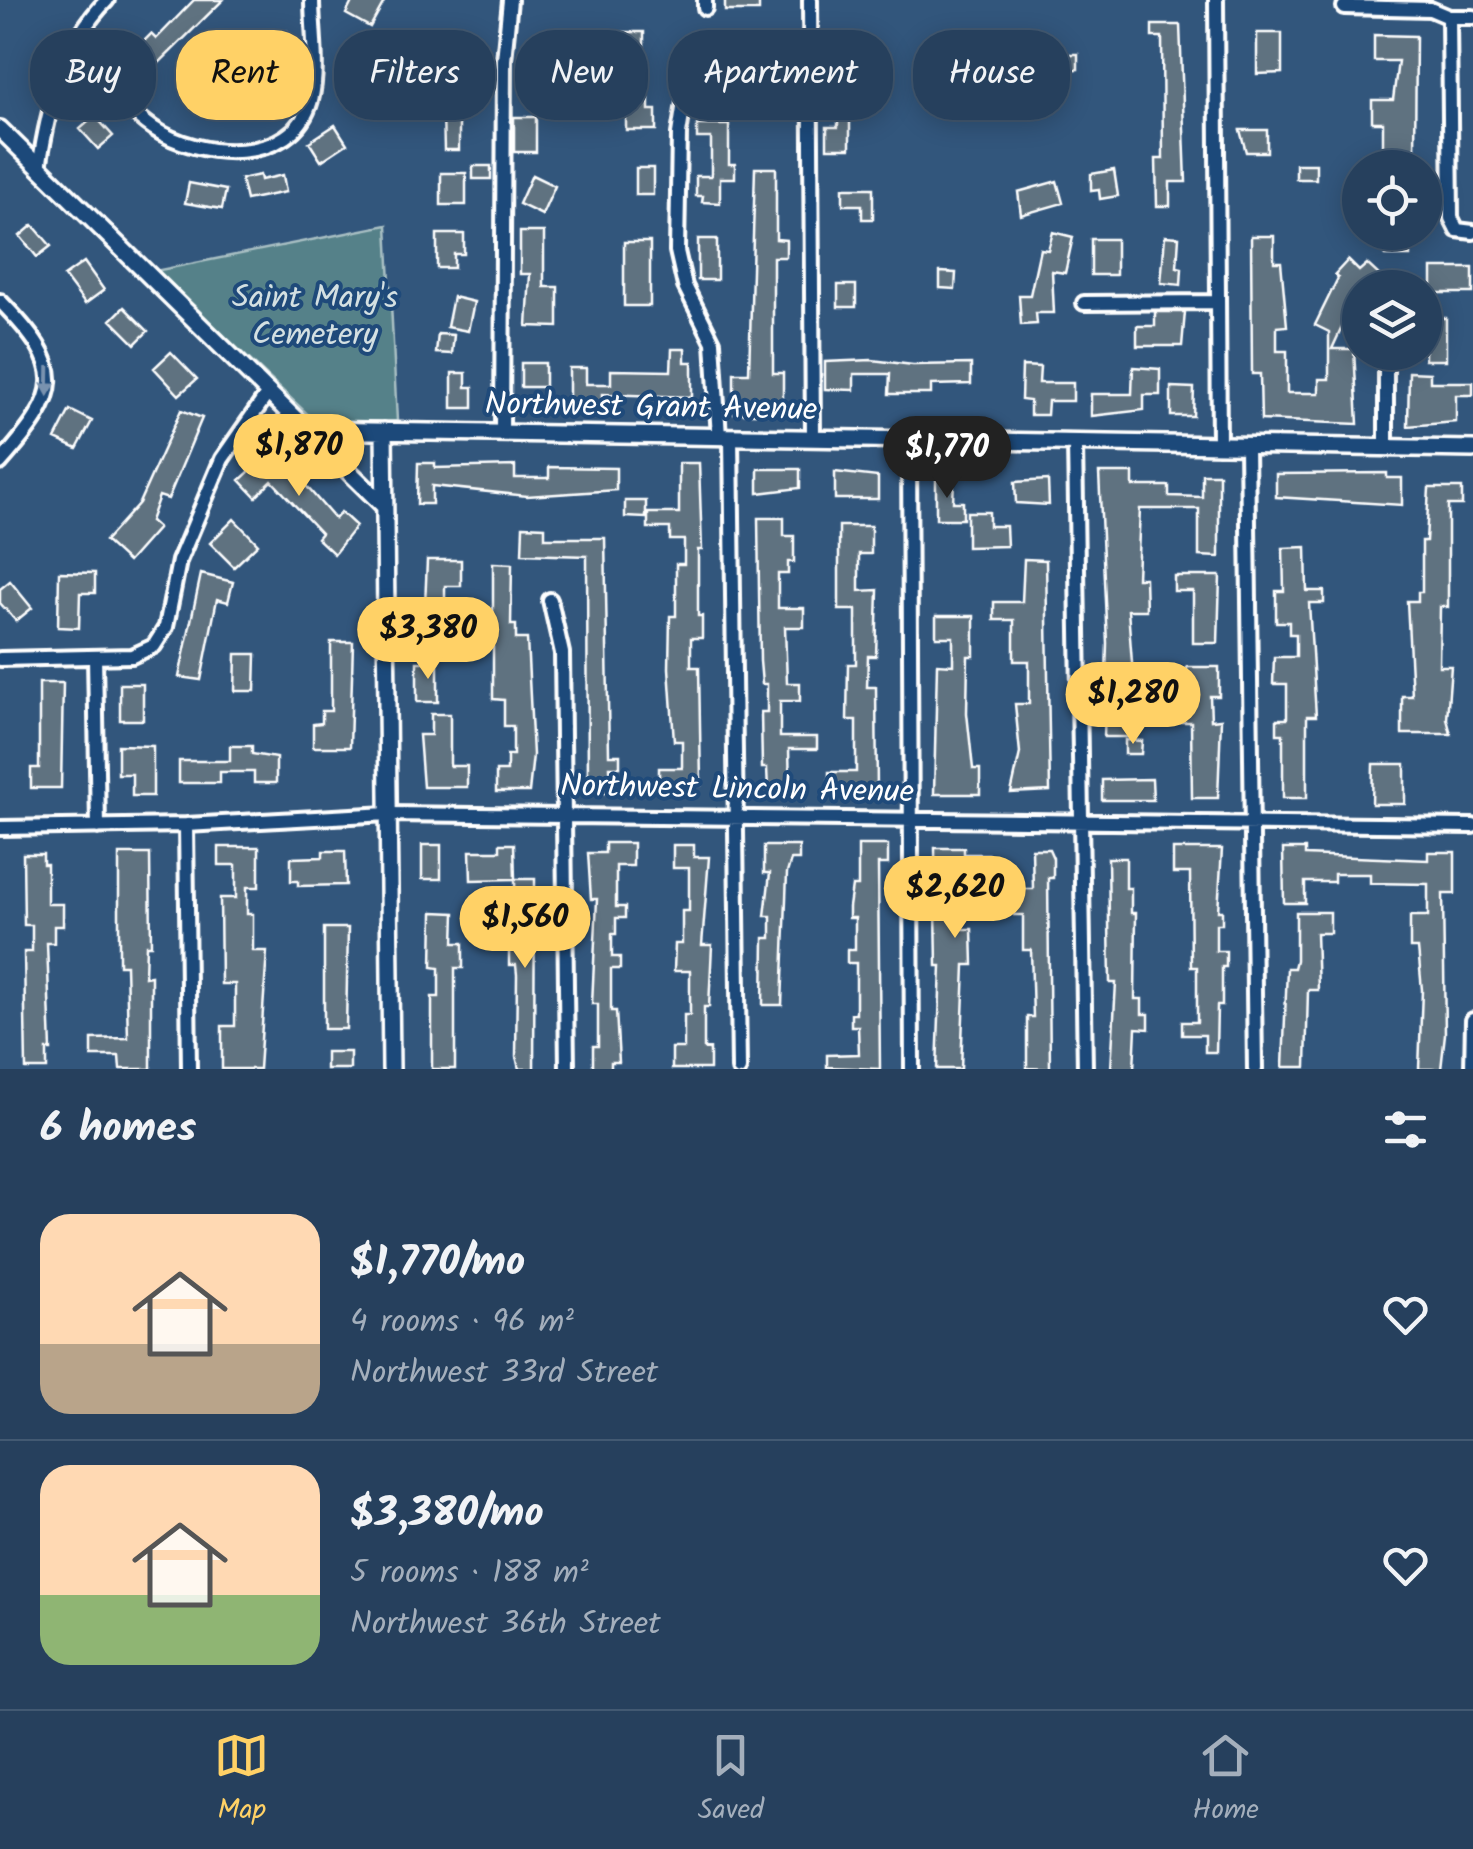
<!DOCTYPE html>
<meta charset="utf-8">
<style>
body{margin:0;font-family:Kalam,sans-serif;background:#324b66;color:#f1f3f6;height:100vh;display:flex;flex-direction:column;font-size:38px;white-space:nowrap}
*{box-sizing:border-box;margin:0}
p{font-size:32px;color:#a4afbc}
.icon{flex:none;width:55px;height:55px;fill:none;stroke:currentColor;stroke-width:2;stroke-linecap:round;stroke-linejoin:round}
.map{position:relative;height:1069px;overflow:hidden}
.sheet{display:flex;flex-direction:column;background:#26405d;flex:1}
.sheet>*{flex:none}
.banner{position:absolute;left:30px;top:30px;width:1415px;height:90px;display:flex;gap:20px}
.controls{position:absolute;left:1342px;top:150px;display:grid;gap:20px}
.controls a{display:grid;place-items:center;width:100px;height:100px;border-radius:50%;background:#26405d;box-shadow:0 5px 25px #0003,0 0 0 2px #425972;font-size:50px}
.price{position:absolute;translate:-50% -85px;padding:0 22px;border-radius:35px;background:#ffd166;color:#111;font-size:32px;line-height:65px;filter:drop-shadow(0 2px 5px #0008)}
.price::after{content:'';position:absolute;left:50%;top:60px;width:30px;height:22px;margin-left:-15px;background:inherit;clip-path:polygon(0 0,100% 0,50% 100%)}
.price.on{background:#222;color:#fff}
ul{padding:0;list-style:none}
li{display:flex;align-items:center;gap:30px;height:250px;padding:0 40px}
li+li{border-top:2px solid #425972}
li span{display:grid;place-items:center;flex:none;width:280px;height:200px;border-radius:30px;color:#555}
li>.icon{margin-inline-start:auto}
span .icon{width:120px;height:120px;fill:#fffc;stroke-width:1}
li b{font-size:42px}
h2{display:flex;justify-content:space-between;align-items:center;height:120px;padding:0 40px;font-size:42px}
.tag{padding:0 35px;border-radius:40px;background:#26405d;box-shadow:0 5px 25px #0003,0 0 0 2px #425972;font-size:35px;line-height:90px}
.tag.on{background:#ffd166;color:#111}
.tab-bar{display:flex;justify-content:space-around;align-items:center;height:140px;border-top:2px solid #425972;background:#26405d;font-size:28px;color:#a4afbc}
.tab-bar a{display:grid;justify-items:center;gap:5px}
.tab-bar .on{color:#ffd166}
.map>svg:first-child{display:block}
.green{fill:#548189;stroke:#aac0c4;stroke-width:2.5}
.building{fill:#5f7280;stroke:#fff;stroke-width:2.5}
.lines{fill:none;stroke-linecap:round;stroke-linejoin:round}
.minor-casing{stroke:#fff;stroke-width:20}
.tertiary-casing{stroke:#fff;stroke-width:22}
.minor{stroke:#1f4a7a;stroke-width:12}
.tertiary{stroke:#1f4a7a;stroke-width:15}
.oneway{fill:#7992af}
.labels{text-anchor:middle;dominant-baseline:central;stroke-width:8;stroke-linejoin:round;paint-order:stroke}
.park-label{font-size:32px;fill:#d4e0e2;stroke:#1f4a7a}
.street-label{font-size:32px;fill:#fff;stroke:#1f4a7a}
</style>
<div class="map">
<svg width="1473" height="1069" viewBox="0 0 1473 1069">
<rect width="100%" height="100%" fill="#32567c"/>
<filter id="ink" filterUnits="userSpaceOnUse"><feTurbulence type="fractalNoise" baseFrequency=".01" numOctaves="2"/><feDisplacementMap in="SourceGraphic" scale="20" xChannelSelector="R" yChannelSelector="G"/><feConvolveMatrix kernelMatrix="1 2 1 2 8 2 1 2 1" color-interpolation-filters="sRGB"/></filter>
<g filter="url(#ink)">
<path class="green" d="M387,225L397,421L316,422L155,271Z"/>
<path class="building" d="M194,0H223L148,74L129,56L151,34L156,39Z
M353,0H385L370,27L346,14Z
M725,0H759V11H725Z
M1152,25H1180L1186,182H1170V206H1157L1156,159H1163L1162,37H1152Z
M287,31L289,58L263,74L252,56L271,44L270,32Z
M622,32H644V62H622Z
M1257,33H1282V73L1257,74Z
M1374,35L1416,36L1415,158H1383V122H1372V100H1393L1398,61H1374Z
M727,39H769V63H726Z
M835,47H868V68H854V84H835Z
M1057,47V54H1078V69L1037,70V75H1024V48Z
M538,52H557V74H538Z
M199,73L214,75L212,95L229,96L227,110L195,106Z
M626,98H649V110H656V130H626Z
M838,112H850V148H827V127H838Z
M443,113H459V150H444Z
M95,116L113,136L98,149L80,129Z
M514,117H536V152H514Z
M335,125L347,144L321,161L309,142Z
M697,125H729V164H735V178H720V203L702,202L703,196H696V176H711V138H697Z
M1240,130H1267V152H1246Z
M1296,164H1316V179H1296Z
M473,166H491V179H473Z
M636,168H653V195H636Z
M755,168H776V239L786,240V257H773V373H783V413H734V373H749Z
M1114,170L1118,196L1100,199L1099,190L1091,191V174Z
M441,173H466V205H441Z
M260,175L261,180L283,175L286,192L246,200L241,179Z
M532,175L555,186L542,215L519,204Z
M1057,181L1063,203L1021,215L1018,192Z
M189,183L226,190L222,209L185,203Z
M843,188H873V219H862V205H843Z
M33,225L51,246L37,257L20,236Z
M520,232H544V287H558V327L527,326L530,274H520Z
M1053,232L1073,237L1065,273L1052,271L1054,313H1036L1037,324L1021,325L1019,295H1030L1040,249L1048,250Z
M437,234H464V254H454V268H437Z
M1165,236L1179,237L1177,267L1182,268L1181,285L1161,283Z
M1251,236H1274V262H1281L1287,326L1277,327V351H1287V393H1319V379H1329V332L1315,325L1338,278L1335,274L1348,260L1359,271L1367,264L1379,275L1367,288H1360L1332,349H1354L1358,424L1261,420L1260,374H1252Z
M698,239H717V280H698Z
M1091,239H1116V275H1091Z
M1385,240H1410V256H1385Z
M624,242H650V306H624Z
M84,262L104,290L85,304L64,276Z
M1432,268H1473V293H1432Z
M940,272L956,273L955,289L940,288Z
M838,285H856V307H838Z
M453,297L474,302L468,331L447,327Z
M124,307L148,331L135,344L111,320Z
M1155,312H1185L1182,346H1137V326H1155Z
M1425,318H1446V360H1425Z
M438,334L454,335L452,354L436,353Z
M672,349H685V362H692V397L602,394V404H569V368H586V384H611V370L671,371Z
M171,352L197,379L179,395L154,368Z
M872,360L913,365L971,364V384L931,385V394H889L890,374H854V390L825,389V362Z
M521,363H545V387H521Z
M1022,366L1040,367L1039,383H1073V401H1048L1047,415H1030V401L1021,400Z
M1133,367L1160,369V395H1144V410L1091,416V394H1132Z
M1409,372L1430,373V382H1473V395H1456V422L1408,426Z
M452,373H466V387H473V408H452Z
M1171,387L1194,388L1193,416H1171Z
M70,410L92,421L77,449L55,439Z
M181,410L202,418L168,499L159,496L150,521L158,528L128,562L105,541L139,503Z
M274,449L335,519L341,512L356,526L334,554L317,538L321,533L272,481L256,497L240,480Z
M418,463H435V468L515,466V478H549V467L616,468V490L527,496L432,486V504H417Z
M679,463H699L702,550H698V616H702V638H691V667H699L701,785H692V793H659V768H682V741H674L669,668L670,616H676V564H684V540H670V528H648V513H679Z
M758,469H800V488L758,493Z
M835,472L878,477V499H835Z
M1099,473H1133V486H1169V496L1202,497V474H1219V557L1199,556V509H1140L1137,578H1145L1146,610H1128L1134,689H1119V718H1131V737H1104L1107,643Z
M1387,473V478H1402V505L1276,497V474Z
M936,479L954,480L953,502H963V519H936Z
M1048,480L1049,505L1016,503L1015,482Z
M1429,488H1462V505H1448V607H1440L1439,666H1451L1447,719L1451,734H1402V696H1412L1407,601H1418V592H1422V541H1426Z
M625,501H646V518L625,517Z
M967,512H989V526H1006L1007,546L967,547Z
M758,518H784V536H794V562H788V574H778V608H804V627H785L787,683H800V701H780V737H817V749H789L790,788L768,789L767,768H762L761,712H767V684H762L760,661Z
M234,519L258,544L234,567L210,543Z
M523,526L545,527V538H605L609,755H620V767H610L611,793H588L587,556L522,554Z
M839,526H871V554H859V591L878,590L876,656H868L867,687H876L877,793H829V772H856V720H847L848,664H856V610H839Z
M1306,547L1307,591H1324V603H1309L1316,716H1307V798H1283V734H1277V719H1287V684H1273L1274,657H1296V634H1289V622H1276V591H1284L1283,548Z
M1024,559L1046,560L1050,791L1011,793L1020,753L1015,704H1029V661H1014V620H994V602H1022Z
M427,560H461V586H445V605H425Z
M493,563L512,564L511,625H516V639H527L533,755L529,792H496V771H507V755H513V726H504V700L493,699Z
M59,572L95,573V593H80L79,628L58,627Z
M201,574L233,582L228,602L217,599L201,680L179,677Z
M1174,576H1220L1218,643H1193V591H1174Z
M10,581L32,608L16,621L0,603V589Z
M936,616H974V656H968L967,713L973,769H980V794H934L937,664L953,665V637H936Z
M331,642H353L350,747H313V724L322,723V711H331Z
M236,654H256L255,691H235Z
M417,662H438V702H417Z
M1187,667H1219V696H1210L1211,720L1221,719L1218,798H1192L1191,722H1181V706L1195,705V679L1187,680Z
M39,683H63L61,788H31V768H39Z
M120,684H143V720H120Z
M431,714H450V766H467V787H423L419,735H431Z
M1125,740L1142,741L1141,754H1125Z
M118,745L153,746V796H132V774H118Z
M230,746H252V754L276,758V783H254V772H220V783H179V761H230Z
M1373,764H1405V804H1372Z
M1152,779L1153,800H1102V780Z
M605,843H633V866H616V907H625V918H616V934H612V957H620V969H611V1011H616L619,1062H611V1069H593V1046H598V1004H592L597,899H591L588,853H605Z
M500,844H514L515,879L471,880L470,851H500Z
M422,845H441V879H422Z
M673,845H694V857H709L702,945H712L709,1007H704V1049H710V1069H672V1048H684V1015H690V971H674L675,944H682V911H689V868H673Z
M858,845H888V864H878L880,1069L827,1067V1055L859,1054L858,1026H851V1014H856V963H847V950H855V918H849V907L852,886H858Z
M764,846H799V860H791L787,873L782,1005H763L764,938H771V916H765L770,873H764Z
M219,847H259V887H247V914H253V951H267L259,1069H222V1026H235V984H221L220,898H236V865H219Z
M935,848H964V854H988L991,901L960,902L961,929H972L973,965H965L961,1069H937L941,966H937Z
M1032,849H1049L1053,858V878H1048L1050,1069L1027,1068V1017H1033L1031,950H1023V915H1014V889H1033Z
M1173,849H1222L1218,911H1222V924H1216V951H1226V967H1222V1006H1217L1216,1052H1205V1035H1182V1022H1197V967H1191L1190,873H1173Z
M1283,849H1305V855L1428,860V852H1455V894H1443L1445,1034L1441,1069H1419L1422,990L1418,948H1410V916H1428V884L1370,883V874H1334V882H1305V903H1284Z
M323,851H345L346,885L298,886V881H291V858L323,857Z
M23,854H43V864H47V904H63V926H54V943H47L51,1050H47V1069H26L24,952H32V925H24Z
M119,854H150L151,945H146L145,977L151,976V1069H120L119,1056H92V1039L128,1038L126,965H119Z
M1108,858H1126V888H1131V913H1136L1135,999H1142V1014H1149V1029L1136,1028L1134,1069H1111L1116,983H1110Z
M515,879H535L534,1069H519L516,1056L517,975L516,965H509V944H516Z
M433,912L455,913L454,943H463V968H455V1069H432V997H439V968L432,967Z
M1296,912H1330V933H1316L1318,990H1308L1306,1067H1283L1287,968H1294L1296,960Z
M324,928H348L346,1029H324Z
M326,1052H350V1069H326Z"/>
<g class="lines">
<g class="minor-casing">
<path id="minor" d="M705,0V8
M810,0L813,437
M1216,0L1219,446
M1344,7L1430,9L1449,17H1473
M1449,17L1451,218L1457,230L1473,232
M74,45C99,71 123,108 153,128C198,159 293,167 311,100C319,71 312,30 312,0
M691,58L679,134L677,251L685,286L713,342L719,437
M39,168C48,108 63,44 107,0
M0,301C68,370 63,392 0,463
M1084,303L1215,302
M1386,352V448
M502,434L504,60L510,0
M731,437L739,1069
M909,440L912,1069
M1075,443L1085,1069
M1247,446L1255,1069
M550,600L562,653L567,1069
M95,657L98,827
M0,659L132,656L154,646L166,627L179,561L222,459L268,393
M186,825L189,1069
M0,828L186,825L388,814L1473,826
M1472,1069L1473,1020"/>
</g>
<g class="tertiary-casing">
<path id="tertiary" d="M0,129L384,506
M308,430L1473,449
M384,431L391,1069"/>
</g>
<use href="#minor" class="minor"/>
<use href="#tertiary" class="tertiary"/>
</g>
<defs><path id="oneway-solid" d="M-6-.8H1V-3.2L6.5 0L1 3.2V.8H-6Z" transform="scale(2.5)"/></defs>
<use class="oneway" href="#oneway-solid" transform="translate(48 381) rotate(91)"/>
</g>
<g class="labels">
<g class="park-label">
<text x="315" y="298">Saint Mary's<tspan x="315" dy="37">Cemetery</tspan></text>
</g>
<g class="street-label">
<text transform="translate(651 408) rotate(1)">Northwest Grant Avenue</text>
<text transform="translate(737 790) rotate(1)">Northwest Lincoln Avenue</text>
</g>
</g>
</svg>
<div class="controls">
<a><svg class="icon" aria-label="locate" viewBox="0 0 24 24"><circle cx="12" cy="12" r="6"/><path d="M12 2v4M12 18v4M2 12h4M18 12h4"/></svg></a>
<a><svg class="icon" aria-label="layers" viewBox="0 0 24 24"><path d="M12 4l9 5-9 5-9-5zM3 14l9 5 9-5"/></svg></a>
</div>
<b class="price" style="left:299px;top:499px">$1,870</b>
<b class="price on" style="left:947px;top:501px">$1,770</b>
<b class="price" style="left:428px;top:682px">$3,380</b>
<b class="price" style="left:1133px;top:747px">$1,280</b>
<b class="price" style="left:955px;top:941px">$2,620</b>
<b class="price" style="left:525px;top:971px">$1,560</b>
<div class="banner">
<a class="tag">Buy</a>
<a class="tag on">Rent</a>
<a class="tag">Filters</a>
<a class="tag">New</a>
<a class="tag">Apartment</a>
<a class="tag">House</a>
</div>
</div>
<section class="sheet">
<h2>6 homes<svg class="icon" aria-label="filters" viewBox="0 0 24 24"><path d="M4 7h16M4 17h16"/><circle cx="9" cy="7" r="2"/><circle cx="15" cy="17" r="2"/></svg></h2>
<ul>
<li><span style="background:linear-gradient(#ffd9b3 65%,#b9a48a 0)"><svg class="icon" aria-label="home" viewBox="0 0 24 24"><path d="M3 11l9-7 9 7M6 9v11h12V9"/></svg></span><div><b>$1,770/mo</b><p>4 rooms · 96 m²</p><p>Northwest 33rd Street</p></div><svg class="icon" aria-label="heart" viewBox="0 0 24 24"><path d="M12 20l-8-8c-3-5 5-10 8-4 3-6 11-1 8 4z"/></svg></li>
<li><span style="background:linear-gradient(#ffd9b3 65%,#8fb573 0)"><svg class="icon" aria-label="home" viewBox="0 0 24 24"><path d="M3 11l9-7 9 7M6 9v11h12V9"/></svg></span><div><b>$3,380/mo</b><p>5 rooms · 188 m²</p><p>Northwest 36th Street</p></div><svg class="icon" aria-label="heart" viewBox="0 0 24 24"><path d="M12 20l-8-8c-3-5 5-10 8-4 3-6 11-1 8 4z"/></svg></li>
</ul>
</section>
<nav class="tab-bar">
<a class="on"><svg class="icon" aria-label="map" viewBox="0 0 24 24"><path d="M3 6l6-2 6 2 6-2v14l-6 2-6-2-6 2zM9 4v14M15 6v14"/></svg>Map</a>
<a><svg class="icon" aria-label="saved" viewBox="0 0 24 24"><path d="M7 4h10v16l-5-4-5 4z"/></svg>Saved</a>
<a><svg class="icon" aria-label="home" viewBox="0 0 24 24"><path d="M3 11l9-7 9 7M6 9v11h12V9"/></svg>Home</a>
</nav>
